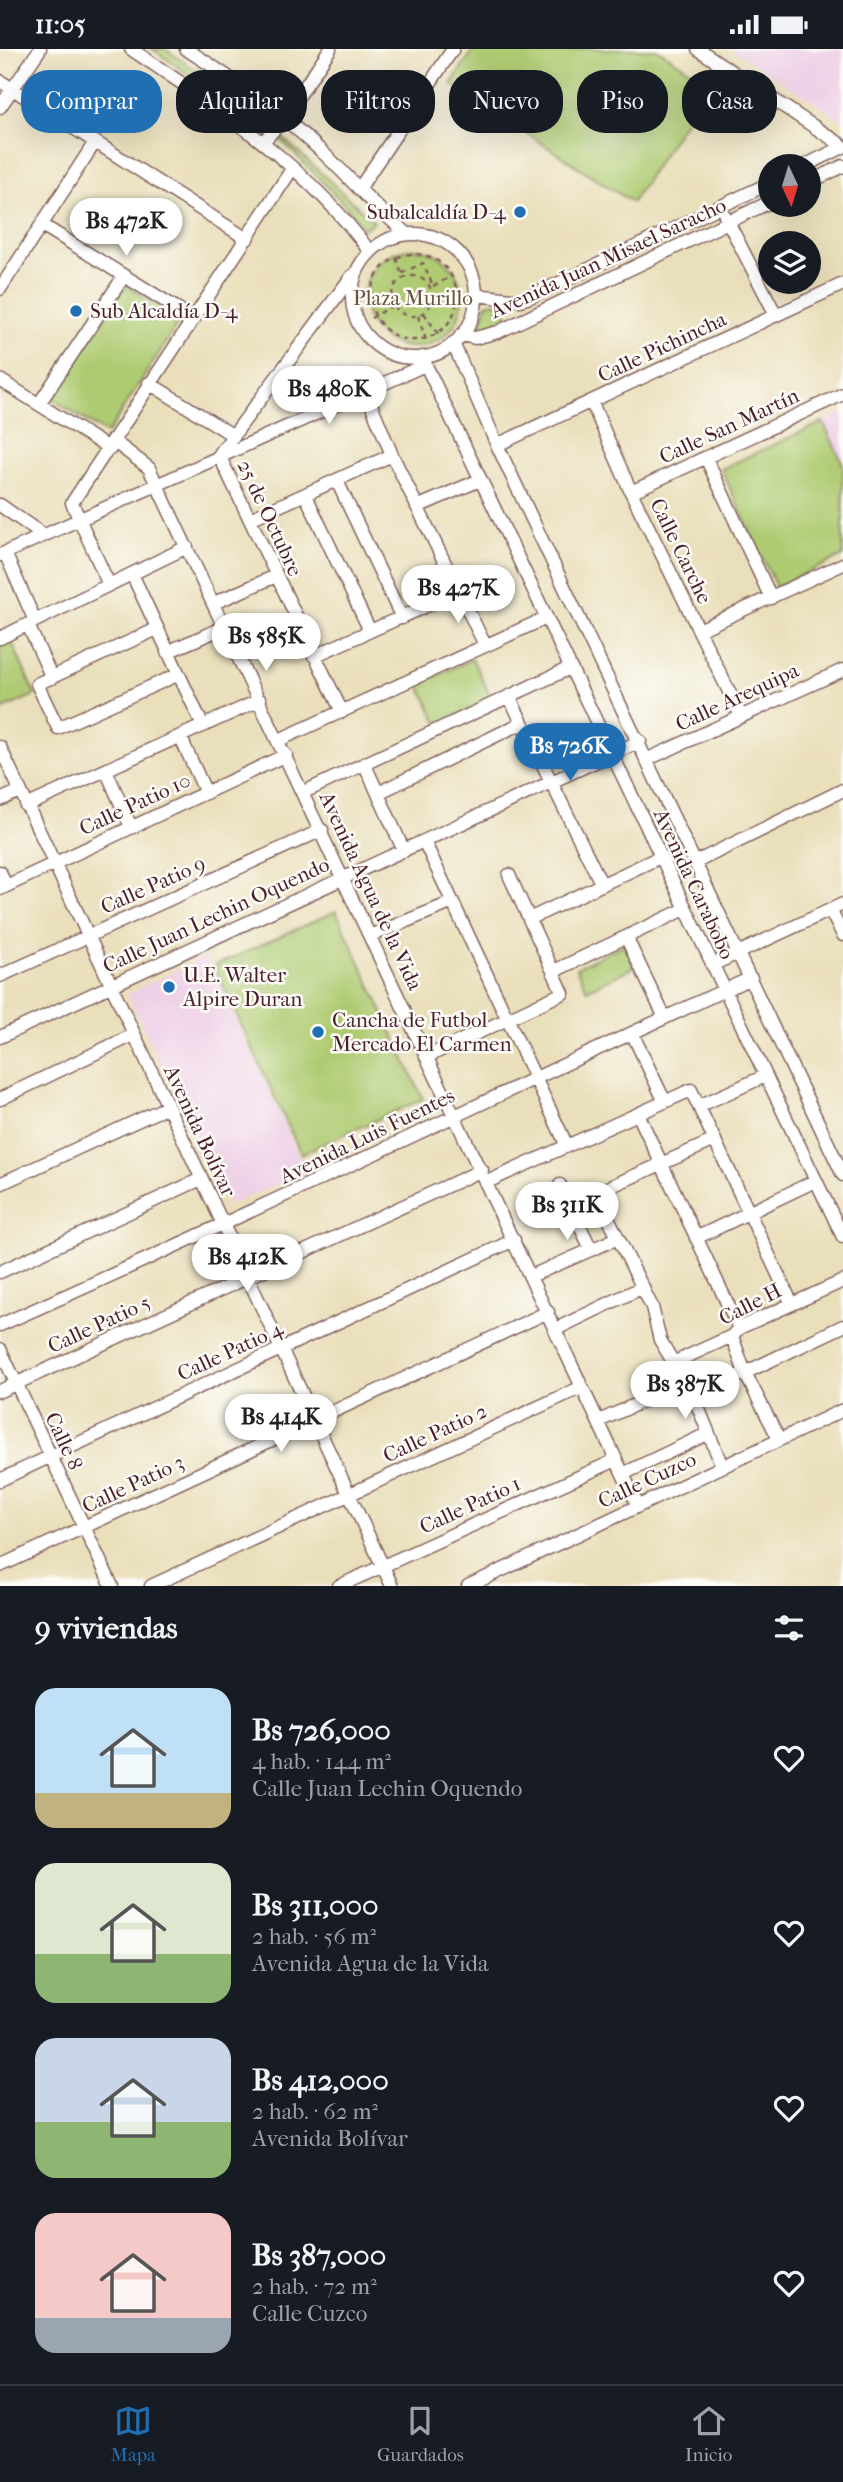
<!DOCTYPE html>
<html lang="es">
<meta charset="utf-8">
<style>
body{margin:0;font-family:"IM FELL French Canon",serif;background:#242831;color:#f1f3f6;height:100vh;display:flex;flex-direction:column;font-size:26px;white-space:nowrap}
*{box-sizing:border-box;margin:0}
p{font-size:23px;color:#9ea1a6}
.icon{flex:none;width:38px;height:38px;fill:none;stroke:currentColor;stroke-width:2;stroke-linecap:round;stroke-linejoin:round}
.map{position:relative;height:1537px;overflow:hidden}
.drawer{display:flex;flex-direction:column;background:#171b24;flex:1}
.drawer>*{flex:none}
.top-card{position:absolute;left:21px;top:21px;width:802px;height:63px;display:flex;gap:14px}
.needle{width:46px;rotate:176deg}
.controls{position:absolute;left:758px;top:105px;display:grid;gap:14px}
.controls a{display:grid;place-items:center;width:63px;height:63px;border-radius:50%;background:#171b24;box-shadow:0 7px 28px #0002;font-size:35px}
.price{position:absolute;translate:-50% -60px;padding:0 16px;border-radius:24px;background:#fff;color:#222;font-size:23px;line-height:46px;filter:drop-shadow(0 2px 4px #0008)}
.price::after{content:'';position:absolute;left:50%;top:42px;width:21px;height:16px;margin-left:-10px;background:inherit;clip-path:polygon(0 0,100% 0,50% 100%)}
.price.active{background:#1f6fb2;color:#fff}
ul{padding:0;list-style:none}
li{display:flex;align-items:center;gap:21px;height:175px;padding:0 35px}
li span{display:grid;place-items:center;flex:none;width:196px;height:140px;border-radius:21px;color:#555}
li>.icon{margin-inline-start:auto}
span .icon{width:84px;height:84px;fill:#fffc;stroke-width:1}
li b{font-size:30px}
h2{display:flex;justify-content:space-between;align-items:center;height:84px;padding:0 35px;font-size:30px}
.pill{padding:0 24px;border-radius:28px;background:#171b24;box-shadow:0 7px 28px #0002;font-size:24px;line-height:63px}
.pill.active{background:#1f6fb2;color:#fff}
.status{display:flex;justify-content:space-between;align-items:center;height:49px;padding:0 35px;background:#171b24;direction:ltr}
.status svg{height:19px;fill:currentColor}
.dock{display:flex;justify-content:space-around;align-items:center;height:98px;border-top:2px solid #363941;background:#171b24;font-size:19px;color:#9ea1a6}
.dock a{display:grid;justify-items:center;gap:4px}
.dock .active{color:#1f6fb2}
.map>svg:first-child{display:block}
.built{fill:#eed0e7}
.green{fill:#afcb72;stroke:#7c754e;stroke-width:2}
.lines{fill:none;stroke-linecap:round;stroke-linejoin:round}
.minor-casing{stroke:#82625d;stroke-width:15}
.path{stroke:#82625d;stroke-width:2.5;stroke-dasharray:5 5;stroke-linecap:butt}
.minor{stroke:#fff;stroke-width:12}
.poi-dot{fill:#1f6fb2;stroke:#fdfcf7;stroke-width:2.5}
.labels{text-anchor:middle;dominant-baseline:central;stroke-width:5;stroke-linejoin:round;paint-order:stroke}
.poi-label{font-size:21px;fill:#4a1f2b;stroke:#fdfcf7;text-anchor:start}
.street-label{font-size:21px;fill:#4a1f2b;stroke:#fdfcf7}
.park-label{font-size:21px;fill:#685340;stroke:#fdfcf7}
</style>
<div class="status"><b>11:05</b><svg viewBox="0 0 49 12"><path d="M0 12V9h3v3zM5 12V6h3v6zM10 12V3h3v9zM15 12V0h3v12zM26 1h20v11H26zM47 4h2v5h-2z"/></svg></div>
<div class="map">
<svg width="843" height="1537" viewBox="0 0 843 1537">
<rect width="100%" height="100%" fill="#fdfcf7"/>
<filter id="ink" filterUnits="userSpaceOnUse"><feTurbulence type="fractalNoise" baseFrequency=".0143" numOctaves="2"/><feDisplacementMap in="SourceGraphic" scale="14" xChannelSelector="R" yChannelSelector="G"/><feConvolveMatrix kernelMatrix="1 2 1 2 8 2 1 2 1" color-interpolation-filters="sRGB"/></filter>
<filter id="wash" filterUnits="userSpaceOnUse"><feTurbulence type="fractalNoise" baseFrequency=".00686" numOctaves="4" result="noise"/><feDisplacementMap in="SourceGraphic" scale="28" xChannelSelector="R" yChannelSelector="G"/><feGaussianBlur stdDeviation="1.57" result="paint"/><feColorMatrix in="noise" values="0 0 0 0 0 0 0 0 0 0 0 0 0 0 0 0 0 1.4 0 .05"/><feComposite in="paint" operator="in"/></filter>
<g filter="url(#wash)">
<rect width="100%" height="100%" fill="#eadfbb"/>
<path class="built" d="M731,0H843V72Z
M843,364V415L823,373Z
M207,907L306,1122L229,1156L127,945Z"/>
<path class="green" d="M152,0H165L263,67L258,73Z
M474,0H657L710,34L632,153L451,35Z
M281,87L374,173L364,180L350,161L279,89Z
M364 249a49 49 0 1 1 98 0a49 49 0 1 1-98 0Z
M126,236L180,271L107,385L52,350Z
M495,253L503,257L508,267L507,273L485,280L480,276L487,255Z
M823,373L843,415V507L776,538L721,420Z
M11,591L35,646L1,661L0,596Z
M472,610L492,650L438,675L419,635Z
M336,862L423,1050L301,1105L214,917Z
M625,895L636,917L587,941L576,919Z"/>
</g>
<g filter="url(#ink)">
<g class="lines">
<g class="minor-casing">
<path id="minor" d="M131,0C218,59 307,116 370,203
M186,0C233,30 279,62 319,100C350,128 375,160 408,185
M698,0L843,97
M0,32L247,190
M0,58L40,0
M264,92L284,69L330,0
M804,117L843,98
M808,134L843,117
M359,140L453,0
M725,167L776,266
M42,176L194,270
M352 247a62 62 0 1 1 124 0a62 62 0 1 1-124 0Z
M0,240L95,93
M476,246L520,251L530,248L770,134
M461,286L475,289L498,283L770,153
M453,294L497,396L843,1126
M422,308L843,1188
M0,331L110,400
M149,334L234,387
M366,343L392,406L485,596
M591,352L631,443L741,667
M39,355L124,227
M112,391L149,419L638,1457
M497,396L843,235
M221,403L352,227
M219,406L342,663
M707,411L771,549
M337,432L402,569
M631,443L843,345
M306,447L370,582
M0,456L43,486
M417,458L480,431
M250,470L392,406
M5,504L35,572
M0,506L425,316
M132,525L203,677
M109,536L72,454L292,120
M214,554L276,527
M28,576L52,629
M157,580L37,635L58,679L177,626
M699,581L843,515
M0,589L187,498
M167,603L225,578
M314,607L460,542
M509,647L602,836
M180,687L206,744
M279,691L546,569
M0,698L392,1537
M648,710L843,621
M365,716L404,802
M106,721L131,778
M304,743L570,619
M378,744L522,674
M0,751L20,742
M26,757L260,651
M424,792L567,1097
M696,813L843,741
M0,823L6,837
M0,840L286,706
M830,861L843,886
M529,870L660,808
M370,887L453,853
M626,888L665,969
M712,916L843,855
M554,922L685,860
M0,927L322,781
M632,984L665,1053
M0,988L640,692
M426,1008L563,944L509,826
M0,1050L133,986
M699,1057L765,1027
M638,1065L739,1279
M715,1091L596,1144L652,1258L660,1291L694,1348L722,1417
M487,1133L691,1041L792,1255
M0,1135L167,1058
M560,1136L591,1200
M696,1189L815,1132
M0,1223L201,1130
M531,1227L618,1189
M0,1276C252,1165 500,1044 751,929
M556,1280L643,1238
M732,1287L745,1324L779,1390
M0,1300L112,1537
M675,1313L732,1287L739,1279L843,1232
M0,1342L482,1121
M694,1348L843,1277
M599,1372L686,1333
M623,1425L707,1385
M0,1431L514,1191
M0,1517L548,1263
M151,1537L582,1338
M339,1537L616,1411
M468,1537L843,1361"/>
</g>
<path class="path" d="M371 248a43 43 0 1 1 86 0a43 43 0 1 1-86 0Z
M396,209L401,223
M402,224L423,214L433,237
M392 247a20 20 0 1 1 40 0a20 20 0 1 1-40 0Z
M433,237L452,227
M424,264L440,288
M418,267L427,294
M371,269L394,256"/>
<use href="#minor" class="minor"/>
</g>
</g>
<g class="poi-dot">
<circle cx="520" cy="163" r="7"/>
<circle cx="76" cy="262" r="7"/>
<circle cx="169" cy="938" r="7"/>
<circle cx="318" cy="983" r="7"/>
</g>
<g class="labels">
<g class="poi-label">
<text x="506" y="163" text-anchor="end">Subalcaldía D-4</text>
<text x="90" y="262">Sub Alcaldía D-4</text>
<text x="183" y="926">U.E. Walter<tspan x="183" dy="24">Alpire Duran</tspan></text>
<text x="332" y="971">Cancha de Futbol<tspan x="332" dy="24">Mercado El Carmen</tspan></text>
</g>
<g class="street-label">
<text transform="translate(608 209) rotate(-25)">Avenida Juan Misael Saracho</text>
<text transform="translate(662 298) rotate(-25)">Calle Pichincha</text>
<text transform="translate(729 377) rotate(-25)">Calle San Martín</text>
<text transform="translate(270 469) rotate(65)">25 de Octubre</text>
<text transform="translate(681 502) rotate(64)">Calle Carche</text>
<text transform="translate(737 648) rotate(-25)">Calle Arequipa</text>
<text transform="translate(135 755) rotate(-25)">Calle Patio 10</text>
<text transform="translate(694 835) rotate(65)">Avenida Carabobo</text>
<text transform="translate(153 836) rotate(-24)">Calle Patio 9</text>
<text transform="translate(371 842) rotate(65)">Avenida Agua de la Vida</text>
<text transform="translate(216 866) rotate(-25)">Calle Juan Lechin Oquendo</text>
<text transform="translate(200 1082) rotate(65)">Avenida Bolívar</text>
<text transform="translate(367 1087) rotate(-26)">Avenida Luis Fuentes</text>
<text transform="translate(750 1255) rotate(-27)">Calle H</text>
<text transform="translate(99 1275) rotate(-25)">Calle Patio 5</text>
<text transform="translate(230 1302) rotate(-25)">Calle Patio 4</text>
<text transform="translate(435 1384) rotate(-25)">Calle Patio 2</text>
<text transform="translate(64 1392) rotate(65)">Calle 8</text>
<text transform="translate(647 1431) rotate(-25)">Calle Cuzco</text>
<text transform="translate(133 1435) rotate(-25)">Calle Patio 3</text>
<text transform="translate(470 1456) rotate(-25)">Calle Patio 1</text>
</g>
<g class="park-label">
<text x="413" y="249">Plaza Murillo</text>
</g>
</g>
</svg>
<div class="controls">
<a><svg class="needle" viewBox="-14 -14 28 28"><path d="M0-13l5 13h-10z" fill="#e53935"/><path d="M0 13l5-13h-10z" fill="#9ea1a6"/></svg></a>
<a><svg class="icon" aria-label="layers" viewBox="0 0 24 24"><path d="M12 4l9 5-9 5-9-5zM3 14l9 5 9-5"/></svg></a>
</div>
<b class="price" style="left:126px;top:209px">Bs 472K</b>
<b class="price" style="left:329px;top:377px">Bs 480K</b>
<b class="price" style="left:458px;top:576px">Bs 427K</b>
<b class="price" style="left:266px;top:624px">Bs 585K</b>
<b class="price active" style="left:570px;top:734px">Bs 726K</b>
<b class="price" style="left:567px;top:1193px">Bs 311K</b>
<b class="price" style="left:247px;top:1245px">Bs 412K</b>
<b class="price" style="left:685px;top:1372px">Bs 387K</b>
<b class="price" style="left:281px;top:1405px">Bs 414K</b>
<div class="top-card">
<a class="pill active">Comprar</a>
<a class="pill">Alquilar</a>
<a class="pill">Filtros</a>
<a class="pill">Nuevo</a>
<a class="pill">Piso</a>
<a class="pill">Casa</a>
</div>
</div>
<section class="drawer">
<h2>9 viviendas<svg class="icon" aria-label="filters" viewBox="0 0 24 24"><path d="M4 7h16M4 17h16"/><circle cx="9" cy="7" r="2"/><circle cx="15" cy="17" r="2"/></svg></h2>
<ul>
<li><span style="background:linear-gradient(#bfe0f5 75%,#c2b280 0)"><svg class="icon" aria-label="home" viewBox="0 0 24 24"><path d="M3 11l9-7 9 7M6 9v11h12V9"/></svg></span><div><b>Bs 726,000</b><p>4 hab. · 144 m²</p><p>Calle Juan Lechin Oquendo</p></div><svg class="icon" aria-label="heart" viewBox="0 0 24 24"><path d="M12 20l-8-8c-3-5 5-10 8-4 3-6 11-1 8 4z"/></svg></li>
<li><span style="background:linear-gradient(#dfe7d0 65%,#8fb573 0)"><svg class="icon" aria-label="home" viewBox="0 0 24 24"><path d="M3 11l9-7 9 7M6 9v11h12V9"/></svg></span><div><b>Bs 311,000</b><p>2 hab. · 56 m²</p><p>Avenida Agua de la Vida</p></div><svg class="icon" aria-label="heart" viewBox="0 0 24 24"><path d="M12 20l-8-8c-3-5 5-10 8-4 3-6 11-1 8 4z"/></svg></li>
<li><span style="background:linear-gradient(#c9d6e8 60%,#8fb573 0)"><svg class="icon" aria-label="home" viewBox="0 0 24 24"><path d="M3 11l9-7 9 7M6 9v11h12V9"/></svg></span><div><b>Bs 412,000</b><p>2 hab. · 62 m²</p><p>Avenida Bolívar</p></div><svg class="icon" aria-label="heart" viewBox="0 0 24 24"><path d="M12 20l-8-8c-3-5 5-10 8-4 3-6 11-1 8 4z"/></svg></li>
<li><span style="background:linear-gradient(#f6c9c9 75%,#9aa5b1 0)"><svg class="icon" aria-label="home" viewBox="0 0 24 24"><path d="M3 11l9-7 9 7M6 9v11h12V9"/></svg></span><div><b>Bs 387,000</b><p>2 hab. · 72 m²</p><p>Calle Cuzco</p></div><svg class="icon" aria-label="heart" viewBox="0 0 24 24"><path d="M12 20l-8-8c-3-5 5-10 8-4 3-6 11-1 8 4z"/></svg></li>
</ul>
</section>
<nav class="dock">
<a class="active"><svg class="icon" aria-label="map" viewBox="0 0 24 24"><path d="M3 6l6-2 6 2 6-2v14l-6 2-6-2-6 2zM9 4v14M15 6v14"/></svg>Mapa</a>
<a><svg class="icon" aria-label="saved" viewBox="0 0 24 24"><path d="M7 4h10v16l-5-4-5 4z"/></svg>Guardados</a>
<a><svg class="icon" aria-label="home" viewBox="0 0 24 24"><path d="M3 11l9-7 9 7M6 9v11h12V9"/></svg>Inicio</a>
</nav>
